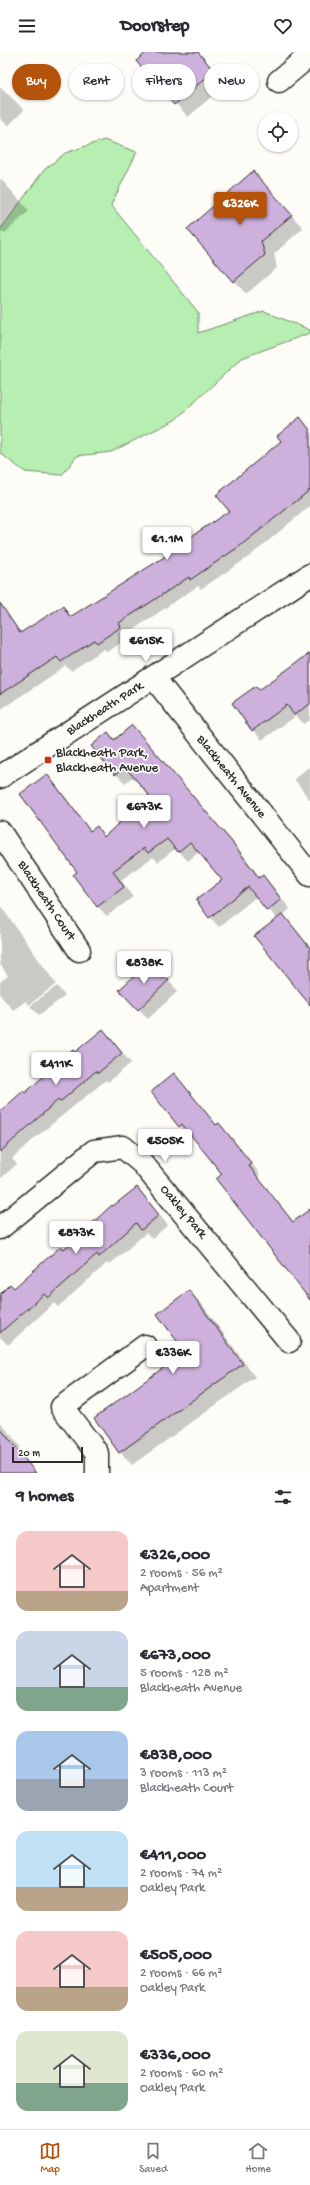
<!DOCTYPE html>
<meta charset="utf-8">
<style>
body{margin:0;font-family:"Gochi Hand",sans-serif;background:#f7f7f7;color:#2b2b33;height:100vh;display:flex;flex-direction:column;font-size:15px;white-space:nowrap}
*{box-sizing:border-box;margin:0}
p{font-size:13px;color:#7c7c81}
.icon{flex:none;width:22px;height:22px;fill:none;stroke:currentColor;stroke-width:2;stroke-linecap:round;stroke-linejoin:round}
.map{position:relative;height:1421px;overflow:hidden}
.details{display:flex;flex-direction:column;background:#fff;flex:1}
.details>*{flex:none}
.top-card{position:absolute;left:12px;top:12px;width:286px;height:36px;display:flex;gap:8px}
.tools{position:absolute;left:258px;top:60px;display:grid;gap:8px}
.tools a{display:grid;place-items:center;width:40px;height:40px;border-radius:50%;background:#fff;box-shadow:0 1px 3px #0004;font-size:20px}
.scale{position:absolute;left:12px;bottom:10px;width:71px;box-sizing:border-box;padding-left:4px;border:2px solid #2b2b2b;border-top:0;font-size:11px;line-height:14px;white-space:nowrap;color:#2b2b2b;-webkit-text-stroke:3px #fdfcf7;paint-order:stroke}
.price{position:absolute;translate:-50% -34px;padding:0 9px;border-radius:4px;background:#fff;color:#222;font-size:13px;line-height:26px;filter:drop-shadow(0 1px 2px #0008)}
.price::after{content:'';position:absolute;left:50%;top:24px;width:12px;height:9px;margin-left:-6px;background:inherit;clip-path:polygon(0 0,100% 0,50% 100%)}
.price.on{background:#b45309;color:#fff}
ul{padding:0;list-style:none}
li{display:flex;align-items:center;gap:12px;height:100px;padding:0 16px}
li span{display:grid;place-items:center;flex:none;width:112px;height:80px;border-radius:12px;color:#555}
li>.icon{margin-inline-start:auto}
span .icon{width:48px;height:48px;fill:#fffc;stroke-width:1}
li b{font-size:17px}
h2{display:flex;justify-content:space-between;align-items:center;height:48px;padding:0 16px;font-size:17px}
.tag{padding:0 14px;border-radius:18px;background:#fff;box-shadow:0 1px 3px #0004;font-size:14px;line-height:36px}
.tag.on{background:#b45309;color:#fff}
header{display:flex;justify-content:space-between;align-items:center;height:52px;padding:0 16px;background:#fff;font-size:18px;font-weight:700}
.menu{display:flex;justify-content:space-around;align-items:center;height:56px;border-top:1px solid #e1e1e2;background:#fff;font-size:11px;color:#7c7c81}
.menu a{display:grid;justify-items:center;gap:2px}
.menu .on{color:#b45309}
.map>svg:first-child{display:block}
.green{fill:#b7eeb1;stroke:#718c6e}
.shadow{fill:#0003}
.building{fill:#ceb0dc;stroke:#2b2b2b}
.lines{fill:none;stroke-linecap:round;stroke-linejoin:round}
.minor-casing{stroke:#2b2b2b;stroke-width:25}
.minor{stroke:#fdfcf7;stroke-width:22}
.poi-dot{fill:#c8321e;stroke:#fdfcf7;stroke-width:1.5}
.labels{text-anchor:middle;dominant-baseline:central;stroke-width:3.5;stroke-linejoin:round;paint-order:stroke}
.street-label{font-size:13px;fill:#2b2b2b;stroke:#fdfcf7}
.poi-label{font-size:13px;fill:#2b2b2b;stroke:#fdfcf7;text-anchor:start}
</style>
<header><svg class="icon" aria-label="menu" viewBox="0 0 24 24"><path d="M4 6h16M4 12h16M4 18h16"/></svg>Doorstep<svg class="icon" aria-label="heart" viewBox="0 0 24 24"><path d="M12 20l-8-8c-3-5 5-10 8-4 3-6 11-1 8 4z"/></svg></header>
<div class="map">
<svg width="310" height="1421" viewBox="0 0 310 1421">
<rect width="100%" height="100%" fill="#fdfcf7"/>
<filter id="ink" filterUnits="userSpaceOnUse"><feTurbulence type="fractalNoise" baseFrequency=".025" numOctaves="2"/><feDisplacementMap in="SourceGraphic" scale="8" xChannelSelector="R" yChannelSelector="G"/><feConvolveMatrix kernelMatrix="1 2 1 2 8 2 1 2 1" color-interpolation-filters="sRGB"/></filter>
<g filter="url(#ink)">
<path class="green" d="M104,88L137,100L111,153L198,260V281L264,259L310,278V281L242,306L175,368L111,400L77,404L62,423L25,420L0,401V178L44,118L65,101Z"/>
<path class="shadow" d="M148,0H198L226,32L188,65L138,9Z
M0,34L24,58L8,74L0,66Z
M253,120L303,176L274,202L277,216L246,242L188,177Z
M0,126L29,159L4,182L0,178Z
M300,367L310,377V454L250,504L201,537L198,534L128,581L130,585L107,600L104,597L71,619L66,614L0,658V571L8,565L22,581L63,555L72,564L173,500L231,460Z
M310,602V668L304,672L296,664L262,688L253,678L259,639Z
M108,682L115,688L141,684L241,800L260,826L263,824L272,834L290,857L283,863L310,895V952L277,867L257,844L219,875L210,865L223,828L199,800L188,809L176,796L158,810L153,805L121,828L133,845L107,864L97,854L78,820L47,723L56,733L91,780L97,776L106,785L150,743L134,724L125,731L116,722Z
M310,714V748L294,727Z
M0,853L56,932L29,953L26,949L13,958L0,943V930L8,924L0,912Z
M160,920L178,939L148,967L139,957Z
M57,934L65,944L39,963L30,954Z
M103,978L131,1011L108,1030L106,1028L36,1085L12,1107L17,1112L0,1127V1061Z
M174,1023L217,1074L219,1072L228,1082L260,1122L257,1125L294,1171L310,1170V1247L223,1122L191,1082L189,1084L180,1074Z
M137,1137L168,1173L152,1187L146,1181L109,1213L107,1211L58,1255L54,1251L8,1293L0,1285V1243L14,1237Z
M189,1240L202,1252L255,1325L132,1413L120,1400L186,1300Z
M0,1369L20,1395L17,1397L36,1421H0Z"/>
<path class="building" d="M147,0H198L214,19L174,53L136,9Z
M253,119L292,163L261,189L265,203L233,230L187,177Z
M300,365L310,378V438L240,494L190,528L189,525L119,571L121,575L97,591L94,588L61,610L57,605L0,642V551L20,581L63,554L70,565L172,500L171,498L229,459L216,443L281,389L277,384Z
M310,601V652L294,663L287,653L252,679L232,651L256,634L259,638Z
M132,673L232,790L259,826L263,823L281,847L267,859L248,835L209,866L196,848L222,828L190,790L178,800L167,787L148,801L144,796L113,819L124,835L97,855L73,823L77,820L20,742L47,722L90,779L97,774L104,785L149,743L125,715L115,723L91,694L108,680L114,688Z
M283,862L310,896V953L254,884Z
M150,909L169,928L138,958L119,938Z
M103,977L122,1001L98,1021L96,1019L60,1050L58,1048L0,1100V1060L23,1039L25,1041L73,998L75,1000Z
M174,1021L216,1073L219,1071L252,1112L249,1114L293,1170L310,1157V1248L216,1127L222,1122L182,1072L179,1075L151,1040Z
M137,1135L159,1163L141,1178L136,1171L99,1205L97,1202L48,1246L44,1242L0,1281V1242L10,1232L14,1236L61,1194L64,1197L112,1153L113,1154Z
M189,1238L243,1312L119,1401L94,1366L185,1300L157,1262Z
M0,1376L36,1421H0Z"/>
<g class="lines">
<g class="minor-casing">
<path id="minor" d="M279,29L310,3
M154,626L310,823
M0,725L310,523
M0,780L79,898
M0,1176L94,1099L123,1095L142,1111L289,1289
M97,1421V1401L62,1355L145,1294"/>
</g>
<use href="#minor" class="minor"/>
</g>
</g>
<rect class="poi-dot" x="44" y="704" width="8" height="8" rx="2"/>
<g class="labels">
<g class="street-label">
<text transform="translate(105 657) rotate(-33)">Blackheath Park</text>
<text transform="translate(231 725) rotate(51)">Blackheath Avenue</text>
<text transform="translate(46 849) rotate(56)">Blackheath Court</text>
<text transform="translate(183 1160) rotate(50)">Oakley Park</text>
</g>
<g class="poi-label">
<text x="56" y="701">Blackheath Park,<tspan x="56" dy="15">Blackheath Avenue</tspan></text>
</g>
</g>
</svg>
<div class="tools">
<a><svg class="icon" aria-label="locate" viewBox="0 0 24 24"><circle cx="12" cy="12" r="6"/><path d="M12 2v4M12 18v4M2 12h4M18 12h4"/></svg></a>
</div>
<div class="scale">20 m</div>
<b class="price on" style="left:240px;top:174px">€326K</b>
<b class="price" style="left:167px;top:509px">€1.1M</b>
<b class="price" style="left:146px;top:611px">€615K</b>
<b class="price" style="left:144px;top:777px">€673K</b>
<b class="price" style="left:144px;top:933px">€838K</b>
<b class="price" style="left:56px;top:1034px">€411K</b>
<b class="price" style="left:165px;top:1111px">€505K</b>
<b class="price" style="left:76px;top:1203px">€873K</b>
<b class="price" style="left:173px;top:1323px">€336K</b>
<div class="top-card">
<a class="tag on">Buy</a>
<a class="tag">Rent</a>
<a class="tag">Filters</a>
<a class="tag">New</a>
</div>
</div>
<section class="details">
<h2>9 homes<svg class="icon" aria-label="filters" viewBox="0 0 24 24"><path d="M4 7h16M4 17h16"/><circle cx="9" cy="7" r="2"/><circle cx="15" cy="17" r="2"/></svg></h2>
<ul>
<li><span style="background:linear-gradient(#f6c9c9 75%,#b9a48a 0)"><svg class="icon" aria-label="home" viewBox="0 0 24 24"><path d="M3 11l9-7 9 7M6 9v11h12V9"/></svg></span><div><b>€326,000</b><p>2 rooms · 56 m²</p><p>Apartment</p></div></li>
<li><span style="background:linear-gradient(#c9d6e8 70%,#7fa58c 0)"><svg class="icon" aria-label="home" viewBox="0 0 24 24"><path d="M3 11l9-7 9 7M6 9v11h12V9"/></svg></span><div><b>€673,000</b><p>5 rooms · 128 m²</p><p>Blackheath Avenue</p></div></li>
<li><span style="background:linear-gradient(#a9c7e8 60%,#9aa5b1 0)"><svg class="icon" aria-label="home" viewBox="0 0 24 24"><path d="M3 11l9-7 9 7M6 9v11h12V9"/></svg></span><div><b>€838,000</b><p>3 rooms · 113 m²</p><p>Blackheath Court</p></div></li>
<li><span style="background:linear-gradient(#bfe0f5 70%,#b9a48a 0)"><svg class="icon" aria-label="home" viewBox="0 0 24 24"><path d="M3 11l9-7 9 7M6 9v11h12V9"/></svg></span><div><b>€411,000</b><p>2 rooms · 74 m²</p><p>Oakley Park</p></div></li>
<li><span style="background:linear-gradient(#f6c9c9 70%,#b9a48a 0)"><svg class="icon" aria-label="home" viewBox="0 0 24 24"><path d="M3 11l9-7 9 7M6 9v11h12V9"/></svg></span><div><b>€505,000</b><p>2 rooms · 66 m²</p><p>Oakley Park</p></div></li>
<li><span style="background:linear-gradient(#dfe7d0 65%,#7fa58c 0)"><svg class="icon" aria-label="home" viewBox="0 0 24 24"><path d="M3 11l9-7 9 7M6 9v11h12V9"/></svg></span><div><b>€336,000</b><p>2 rooms · 60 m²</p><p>Oakley Park</p></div></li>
</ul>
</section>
<nav class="menu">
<a class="on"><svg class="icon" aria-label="map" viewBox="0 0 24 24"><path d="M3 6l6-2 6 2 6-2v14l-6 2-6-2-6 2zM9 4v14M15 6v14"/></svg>Map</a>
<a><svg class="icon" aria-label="saved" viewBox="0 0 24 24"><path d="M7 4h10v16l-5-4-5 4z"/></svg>Saved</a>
<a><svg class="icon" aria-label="home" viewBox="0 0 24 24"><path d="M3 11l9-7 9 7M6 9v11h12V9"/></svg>Home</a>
</nav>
